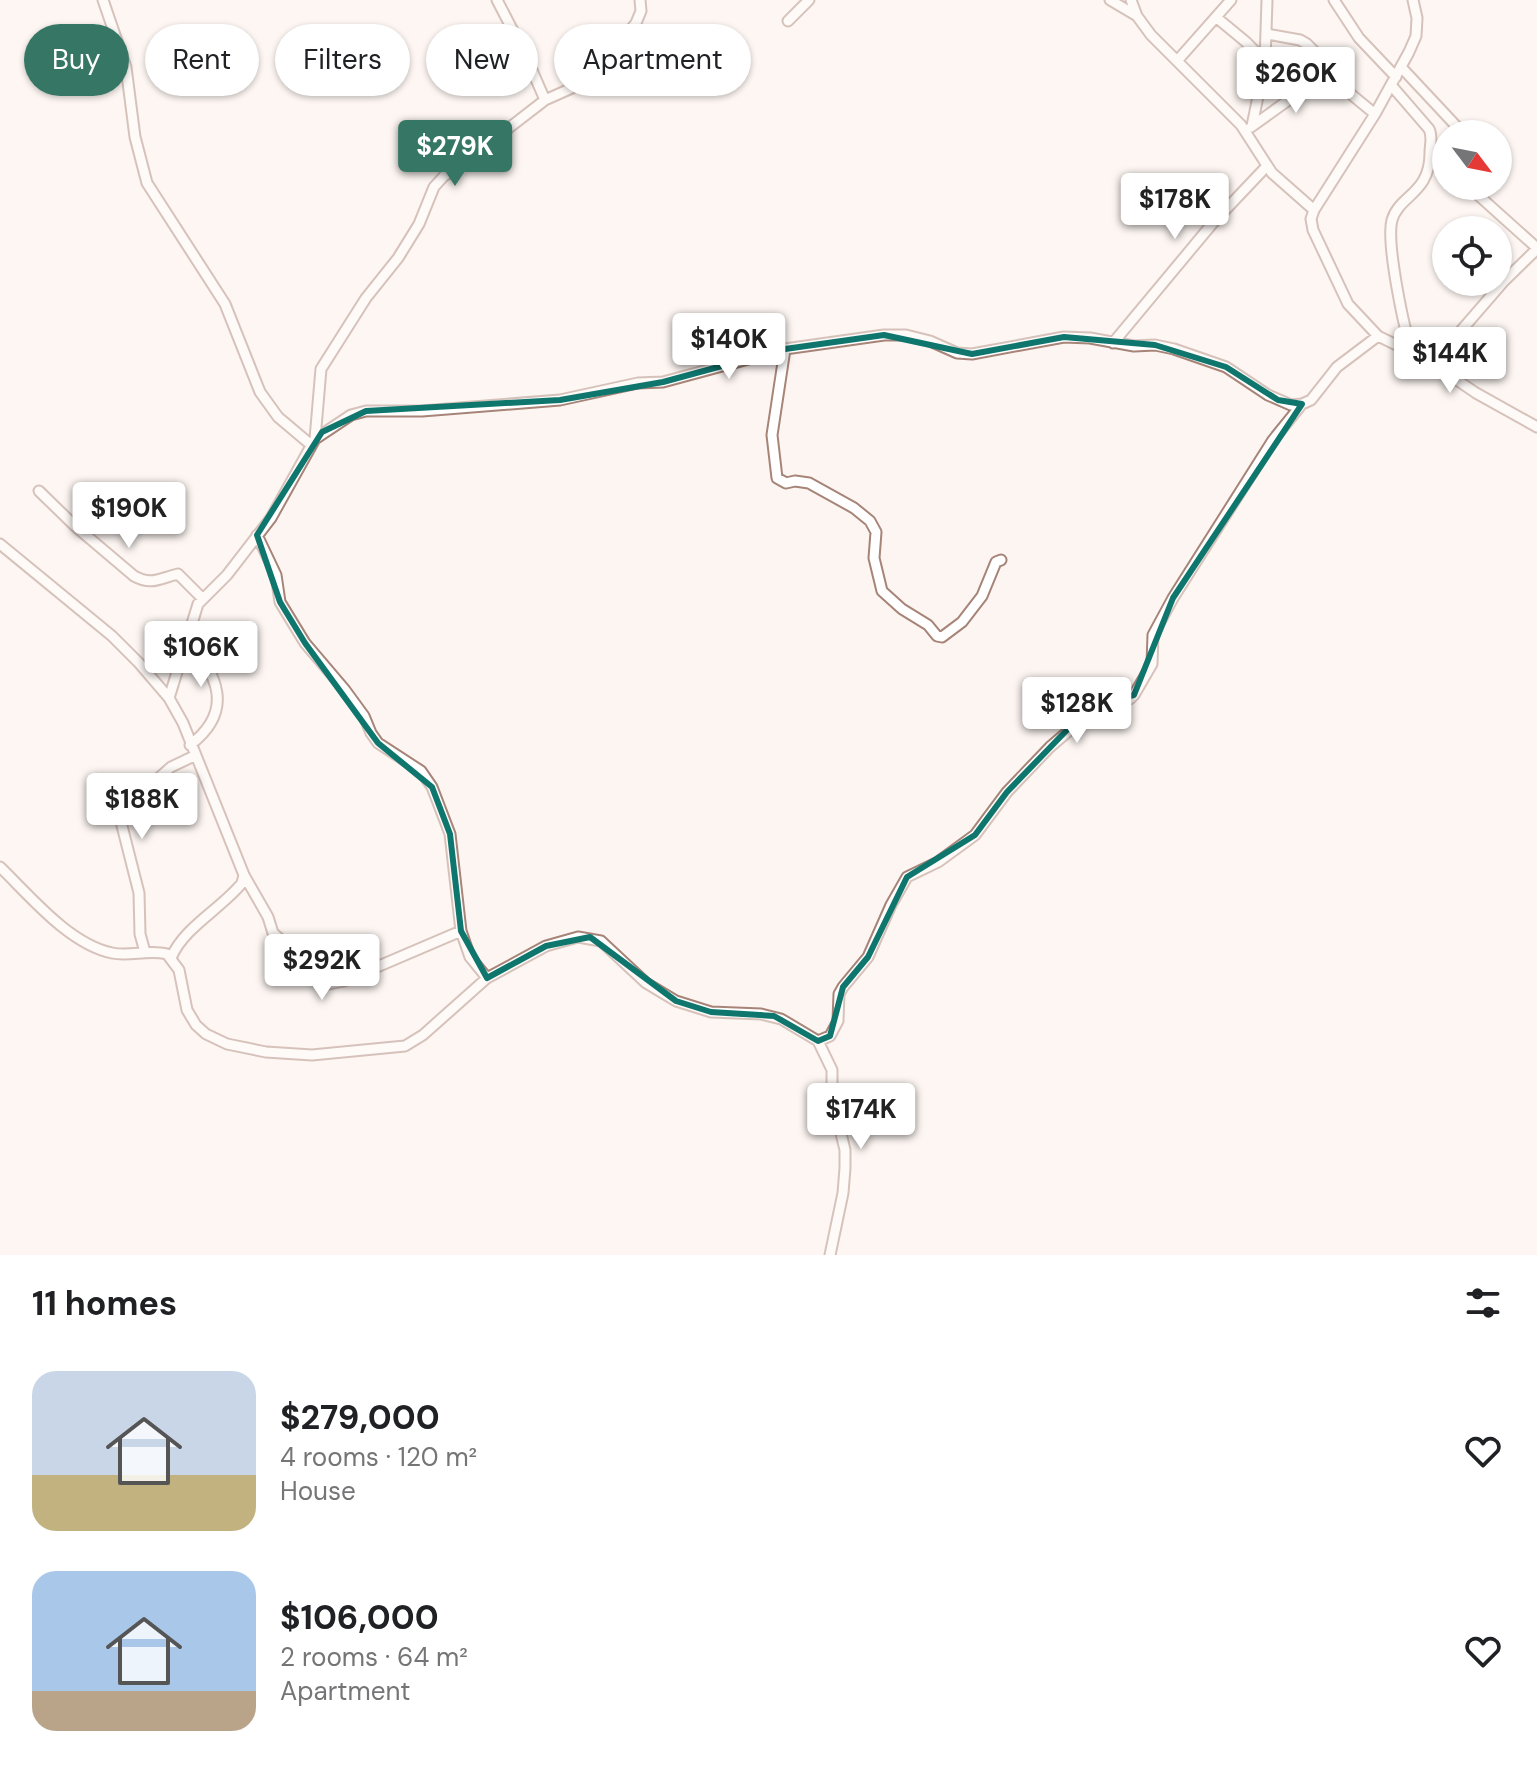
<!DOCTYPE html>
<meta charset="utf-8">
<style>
body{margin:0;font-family:"DM Sans",sans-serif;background:#f2f2f2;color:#202124;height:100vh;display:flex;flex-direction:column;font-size:30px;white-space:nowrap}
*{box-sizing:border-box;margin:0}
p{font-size:26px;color:#757577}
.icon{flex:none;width:44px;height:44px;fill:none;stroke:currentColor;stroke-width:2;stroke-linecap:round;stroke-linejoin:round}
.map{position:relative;height:1255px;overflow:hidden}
.drawer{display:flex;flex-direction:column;background:#fff;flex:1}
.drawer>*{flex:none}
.hud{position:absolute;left:24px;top:24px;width:800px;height:72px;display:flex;gap:16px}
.needle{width:52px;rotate:122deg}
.controls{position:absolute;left:1432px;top:120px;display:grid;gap:16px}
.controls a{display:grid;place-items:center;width:80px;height:80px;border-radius:50%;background:#fff;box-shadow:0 2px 6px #0004;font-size:40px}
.price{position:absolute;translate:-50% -68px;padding:0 18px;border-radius:8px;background:#fff;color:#222;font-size:26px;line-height:52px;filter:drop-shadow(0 2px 4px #0008)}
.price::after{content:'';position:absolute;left:50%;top:48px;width:24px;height:18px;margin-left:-12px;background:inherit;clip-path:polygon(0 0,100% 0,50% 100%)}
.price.selected{background:#367665;color:#fff}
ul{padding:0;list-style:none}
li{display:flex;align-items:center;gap:24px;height:200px;padding:0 32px}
li span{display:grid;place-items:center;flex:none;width:224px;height:160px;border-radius:24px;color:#555}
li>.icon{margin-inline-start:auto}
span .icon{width:96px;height:96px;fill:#fffc;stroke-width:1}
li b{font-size:34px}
h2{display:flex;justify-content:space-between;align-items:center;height:96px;padding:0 32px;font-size:34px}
.pill{padding:0 28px;border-radius:36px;background:#fff;box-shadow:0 2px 6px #0004;font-size:28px;line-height:72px}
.pill.selected{background:#367665;color:#fff}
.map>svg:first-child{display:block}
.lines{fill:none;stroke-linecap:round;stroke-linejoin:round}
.minor-casing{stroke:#a78478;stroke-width:13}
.minor{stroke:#fff;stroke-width:9}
.marked{fill:none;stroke:#0f766e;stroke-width:6;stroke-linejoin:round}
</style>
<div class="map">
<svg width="1537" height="1255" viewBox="0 0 1537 1255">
<rect width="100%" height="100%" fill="#fdf5f2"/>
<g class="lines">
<g class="minor-casing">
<path id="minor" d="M103,0L126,67L135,137L147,183L225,304L260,392L278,417L310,444
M497,0L525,54L545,100
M1110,0L1137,16
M1131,0L1137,16L1151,35L1241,125L1272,173L1314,210
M1334,0L1359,38L1396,77
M1413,0L1417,18L1416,36L1409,52L1375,114L1314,210L1311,219L1313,230L1348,304L1378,336L1429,361L1476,393L1537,427
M1217,18L1246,42L1297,94
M788,21L809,0
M1267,34L1300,40L1307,44L1316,53L1324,72L1375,114
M1177,61L1231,0
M1401,67L1459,129
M1391,85L1429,129C1433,137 1430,144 1430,153C1430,194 1399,195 1392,220C1386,243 1404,331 1413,354
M1252,126L1265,62L1267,0
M1251,127L1297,94L1324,72
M1431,157L1446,170
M1468,186L1537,248
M1113,343L1212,224L1266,167
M785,349L772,435L777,478L786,483L795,481L809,483L854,508L870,521L876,532L874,558L882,591L902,609L928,625L937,636L942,637L962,622L982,596L996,562L1001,560
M1429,361L1459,333L1504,281L1537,249
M315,439L321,369L366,298L398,258L419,224L434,187L444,176L461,165L545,100L581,84L595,74L636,23L641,11L640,0
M39,491L75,526L134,576C152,586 160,578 178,574L203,599
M257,535L276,575L280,602L305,643L345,690L364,716L371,733L378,743L421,771L432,787L450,834L461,931L470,957L487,978
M0,544L112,636L139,663L169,698L183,723L244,875L242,883C221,909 184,927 171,958
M188,637C216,675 236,710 190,745
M169,698L198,604L227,575L271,518L315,439L351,415L366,411H422L560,400L638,383L663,382L785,349L884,335H906L930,341L957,353L972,354L1064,337L1090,338L1134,346L1155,345L1174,349L1226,367L1268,395L1291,405L1302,404L1311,400L1337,367L1378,336
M0,867C30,896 69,944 112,953C130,957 148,949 167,954L179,970L187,1010L196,1025L206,1034L227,1044L266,1052L312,1055L405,1046L423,1035L487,978L546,946L578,937L601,941L646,983L676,1001L711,1012L761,1014L781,1019L818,1041L832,1070V1096L845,1150V1168L843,1193L830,1255
M244,875L268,917L273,933L289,947L309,977L324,985L344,981L461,931
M145,952L140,934L139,893L120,818L122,800L129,790L154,782L171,767L194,756
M818,1041L830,1036L838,1021L839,994L843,987L868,957L891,905L907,877L938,862L975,835L1007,792L1050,747L1071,729L1092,704L1101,701L1130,699L1134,695L1152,664L1153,635L1173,598L1273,440L1302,404"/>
</g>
<use href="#minor" class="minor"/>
</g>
<path d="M0 0H1537V1255H0ZM884,335L972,354L1064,337L1155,345L1226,367L1278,400L1302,404L1173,598L1134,695L1092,704L1007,792L975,835L907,877L868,957L843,987L830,1036L818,1041L774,1016L711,1012L676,1001L590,937L546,946L487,978L461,931L450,834L432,787L378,743L305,643L280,602L257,535L322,432L366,411L560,400L663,382L785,349Z" fill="#fdf5f2" fill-opacity=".55" fill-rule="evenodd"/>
<path class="marked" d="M884,335L972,354L1064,337L1155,345L1226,367L1278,400L1302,404L1173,598L1134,695L1092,704L1007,792L975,835L907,877L868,957L843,987L830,1036L818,1041L774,1016L711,1012L676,1001L590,937L546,946L487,978L461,931L450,834L432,787L378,743L305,643L280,602L257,535L322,432L366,411L560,400L663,382L785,349Z"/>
</svg>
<div class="controls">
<a><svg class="needle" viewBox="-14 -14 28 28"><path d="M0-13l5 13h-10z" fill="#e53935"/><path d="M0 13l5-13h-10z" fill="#757577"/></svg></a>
<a><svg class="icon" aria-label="locate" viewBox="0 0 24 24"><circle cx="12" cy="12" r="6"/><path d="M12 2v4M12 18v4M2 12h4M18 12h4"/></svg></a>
</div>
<b class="price" style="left:1296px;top:115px">$260K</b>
<b class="price selected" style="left:455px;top:188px">$279K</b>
<b class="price" style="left:1175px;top:241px">$178K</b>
<b class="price" style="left:729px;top:381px">$140K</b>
<b class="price" style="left:1450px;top:395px">$144K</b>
<b class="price" style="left:129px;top:550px">$190K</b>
<b class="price" style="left:201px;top:689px">$106K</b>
<b class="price" style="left:1077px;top:745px">$128K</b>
<b class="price" style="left:142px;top:841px">$188K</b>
<b class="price" style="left:322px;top:1002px">$292K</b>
<b class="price" style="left:861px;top:1151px">$174K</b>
<div class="hud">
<a class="pill selected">Buy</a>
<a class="pill">Rent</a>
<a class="pill">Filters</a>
<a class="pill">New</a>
<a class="pill">Apartment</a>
</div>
</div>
<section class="drawer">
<h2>11 homes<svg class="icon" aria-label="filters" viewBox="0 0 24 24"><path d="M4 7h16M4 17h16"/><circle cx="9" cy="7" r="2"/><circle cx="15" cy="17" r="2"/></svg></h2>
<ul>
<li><span style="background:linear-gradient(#c9d6e8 65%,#c2b280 0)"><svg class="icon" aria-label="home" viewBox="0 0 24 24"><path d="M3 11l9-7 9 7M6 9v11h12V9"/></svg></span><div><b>$279,000</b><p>4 rooms · 120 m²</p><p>House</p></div><svg class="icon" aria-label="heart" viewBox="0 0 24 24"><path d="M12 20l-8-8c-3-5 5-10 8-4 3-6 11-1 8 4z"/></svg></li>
<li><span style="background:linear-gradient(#a9c7e8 75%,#b9a48a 0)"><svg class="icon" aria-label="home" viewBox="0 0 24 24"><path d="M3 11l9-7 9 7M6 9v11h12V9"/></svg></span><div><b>$106,000</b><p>2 rooms · 64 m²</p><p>Apartment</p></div><svg class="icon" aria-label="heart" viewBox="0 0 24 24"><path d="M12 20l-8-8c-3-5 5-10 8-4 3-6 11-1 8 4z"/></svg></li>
</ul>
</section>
